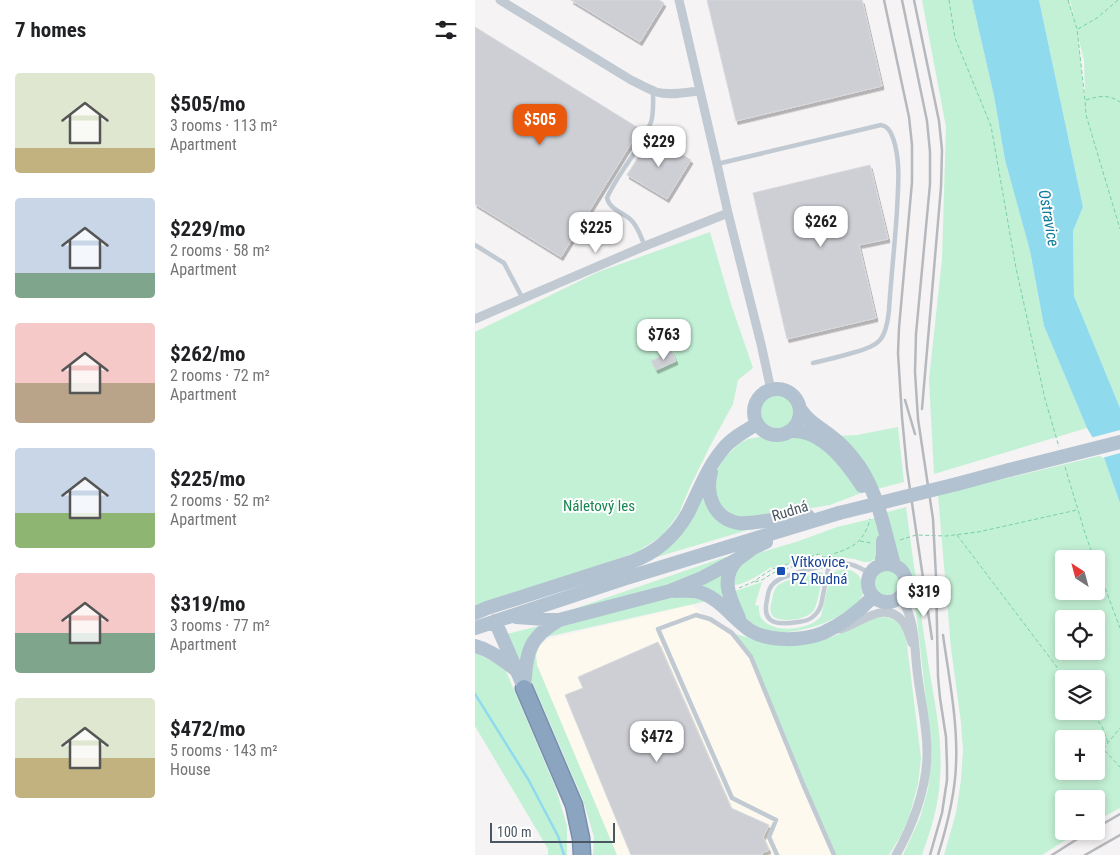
<!DOCTYPE html>
<meta charset="utf-8">
<style>
body{margin:0;font-family:"Roboto Condensed",sans-serif;background:#f6f6f6;color:#202124;height:100vh;display:flex;flex-direction:column;font-size:19px;white-space:nowrap}
*{box-sizing:border-box;margin:0}
p{font-size:16px;color:#757577}
.icon{flex:none;width:28px;height:28px;fill:none;stroke:currentColor;stroke-width:2;stroke-linecap:round;stroke-linejoin:round}
.map{position:relative;flex:1;overflow:hidden}
.sheet{display:flex;flex-direction:column;background:#fff;width:475px}
.sheet>*{flex:none}
.needle{width:32px;rotate:324deg}
.controls{position:absolute;left:580px;top:550px;display:grid;gap:10px}
.controls a{display:grid;place-items:center;width:50px;height:50px;border-radius:5px;background:#fff;box-shadow:0 2px 8px #0003;font-size:25px}
.scale{position:absolute;left:15px;bottom:12px;width:125px;box-sizing:border-box;padding-left:5px;border:2px solid #4a5661;border-top:0;font-size:14px;line-height:18px;white-space:nowrap;color:#4a5661;-webkit-text-stroke:4px #fff;paint-order:stroke}
.price{position:absolute;translate:-50% -42px;padding:0 11px;border-radius:10px;background:#fff;color:#222;font-size:16px;line-height:32px;filter:drop-shadow(0 1px 2px #0008)}
.price::after{content:'';position:absolute;left:50%;top:30px;width:15px;height:11px;margin-left:-8px;background:inherit;clip-path:polygon(0 0,100% 0,50% 100%)}
.price.on{background:#ea580c;color:#fff}
ul{padding:0;list-style:none}
li{display:flex;align-items:center;gap:15px;height:125px;padding:0 15px}
li span{display:grid;place-items:center;flex:none;width:140px;height:100px;border-radius:5px;color:#555}
li>.icon{margin-inline-start:auto}
span .icon{width:60px;height:60px;fill:#fffc;stroke-width:1}
li b{font-size:21px}
h2{display:flex;justify-content:space-between;align-items:center;height:60px;padding:0 15px;font-size:21px}
main{display:flex;flex:1;min-height:0}
.map>svg:first-child{display:block}
.commercial{fill:#fdf9ef}
.green{fill:#c3f1d5;fill-rule:evenodd}
.water{fill:#90daee}
.pier{fill:#f5f3f3}
.lines{fill:none;stroke-linecap:round;stroke-linejoin:round}
.stream{stroke:#90daee;stroke-width:2.5}
.building{fill:#cdcfd5;stroke:#d7d9de;filter:url(#shadow)}
.highway-casing{stroke:#7690ad;stroke-width:19}
.path{stroke:#7ad0a6;stroke-width:1;stroke-dasharray:4 2.5;stroke-linecap:butt}
.lane{stroke:#c1cad2;stroke-width:4.5}
.street{stroke:#c1cad2;stroke-width:9}
.primary{stroke:#b3c2d1;stroke-width:14}
.highway{stroke:#8ba5c1;stroke-width:16}
.rail{stroke:#b5b8bd;stroke-width:2.5}
.primary-bridge{stroke:#b3c2d1;stroke-width:14}
.transit-dot{fill:#1a4fb4;stroke:#fff;stroke-width:2}
.labels{text-anchor:middle;dominant-baseline:central;stroke-width:4;stroke-linejoin:round;paint-order:stroke}
.park-label{font-size:15px;fill:#17864f;stroke:#fff}
.street-label{font-size:15px;fill:#4a5661;stroke:#fff}
.transit-label{font-size:15px;fill:#164399;stroke:#fff;text-anchor:start}
.water-label{font-size:16px;font-style:italic;fill:#0c7c9b;stroke:#fff}
</style>
<main>
<section class="sheet">
<h2>7 homes<svg class="icon" aria-label="filters" viewBox="0 0 24 24"><path d="M4 7h16M4 17h16"/><circle cx="9" cy="7" r="2"/><circle cx="15" cy="17" r="2"/></svg></h2>
<ul>
<li><span style="background:linear-gradient(#dfe7d0 75%,#c2b280 0)"><svg class="icon" aria-label="home" viewBox="0 0 24 24"><path d="M3 11l9-7 9 7M6 9v11h12V9"/></svg></span><div><b>$505/mo</b><p>3 rooms · 113 m²</p><p>Apartment</p></div></li>
<li><span style="background:linear-gradient(#c9d6e8 75%,#7fa58c 0)"><svg class="icon" aria-label="home" viewBox="0 0 24 24"><path d="M3 11l9-7 9 7M6 9v11h12V9"/></svg></span><div><b>$229/mo</b><p>2 rooms · 58 m²</p><p>Apartment</p></div></li>
<li><span style="background:linear-gradient(#f6c9c9 60%,#b9a48a 0)"><svg class="icon" aria-label="home" viewBox="0 0 24 24"><path d="M3 11l9-7 9 7M6 9v11h12V9"/></svg></span><div><b>$262/mo</b><p>2 rooms · 72 m²</p><p>Apartment</p></div></li>
<li><span style="background:linear-gradient(#c9d6e8 65%,#8fb573 0)"><svg class="icon" aria-label="home" viewBox="0 0 24 24"><path d="M3 11l9-7 9 7M6 9v11h12V9"/></svg></span><div><b>$225/mo</b><p>2 rooms · 52 m²</p><p>Apartment</p></div></li>
<li><span style="background:linear-gradient(#f6c9c9 60%,#7fa58c 0)"><svg class="icon" aria-label="home" viewBox="0 0 24 24"><path d="M3 11l9-7 9 7M6 9v11h12V9"/></svg></span><div><b>$319/mo</b><p>3 rooms · 77 m²</p><p>Apartment</p></div></li>
<li><span style="background:linear-gradient(#dfe7d0 60%,#c2b280 0)"><svg class="icon" aria-label="home" viewBox="0 0 24 24"><path d="M3 11l9-7 9 7M6 9v11h12V9"/></svg></span><div><b>$472/mo</b><p>5 rooms · 143 m²</p><p>House</p></div></li>
</ul>
</section>
<div class="map">
<svg width="645" height="855" viewBox="0 0 645 855">
<defs>
<filter id="shadow"><feDropShadow dx="2" dy="3.5" stdDeviation="0" flood-color="#0004"/></filter>
</defs>
<rect width="100%" height="100%" fill="#f5f3f3"/>
<path class="commercial" d="M217,605L263,641L276,657L359,855H142L62,665L61,655L64,646L73,639Z"/>
<path class="green" d="M447,0H497L519,96L530,160L555,251L569,326L612,428L459,474L454,380L467,259L471,127Z
M564,0H594L600,21L595,0H645V408L599,296L598,231L608,207ZM603,36L609,60L610,95L609,94Z
M235,232L256,304L278,368L263,380L258,404L235,446L214,489L204,513L188,535L162,552L0,609V332L123,272Z
M285 411a17 17 0 1 1 34 0a17 17 0 1 1-34 0Z
M423,427L429,482L402,489L362,436L382,435Z
M323,436L344,441L380,483L386,493L355,505L281,517L268,518L250,512L239,493L242,471L249,458L265,443L273,439L284,437L305,441Z
M628,455L645,503V808L621,821V799H589V831H605L567,855H469L481,813L486,780L488,751L486,723L476,648L463,495ZM589,559H621V591H589ZM589,619H621V651H589ZM589,679H621V711H589ZM589,739H621V771H589Z
M229,487L231,501L283,527L175,559Z
M431,507C438,561 446,615 454,668C460,704 468,741 465,778C464,804 456,830 447,855H428L445,818L453,789L457,756L442,619L433,572L427,563L422,560L409,513Z
M400,518L407,544L401,558L395,562H389L379,559L365,557L354,558L345,554L297,568L296,567C284,575 271,584 256,586L260,568L277,555L324,541L362,527Z
M250,557H255L213,580L93,611Z
M371,569C378,571 383,573 386,580C401,605 347,626 330,629C318,632 307,633 295,632C290,631 282,627 278,624C267,616 263,603 257,592L287,582L280,605L284,606C281,636 334,633 346,616L355,577C359,570 364,570 371,569Z
M398 582a13 13 0 1 1 26 0a13 13 0 1 1-26 0Z
M250,571L253,606L222,586Z
M345,572L348,573V576C345,586 343,603 339,610C334,620 302,624 297,615C294,610 296,604 297,600C298,594 299,590 303,585L311,581Z
M215,594L232,601L67,638L83,626L200,595Z
M407,617C420,617 427,625 431,637L446,758L443,784L434,817L426,835L414,855H360L276,657L257,633C272,637 291,644 305,645C339,649 370,631 400,618Z
M64,626V628L47,665L32,634Z
M64,646L61,655L62,665L142,855H118L119,837L108,800L56,679L57,653Z
M0,653C8,656 25,665 31,671L81,789L92,826V855H73V849L0,726Z"/>
<path class="water" d="M497,0H564L608,207L598,231L599,296L645,408V503L628,455L612,428L569,326L555,251L530,160L519,96Z"/>
<path class="pier" d="M645,430V453L627,458L615,438Z"/>
<g class="lines">
<path class="stream" d="M0,694L53,779L83,836L89,855"/>
</g>
<path class="building" d="M96,0H184L189,3L165,42Z
M232,0H387L407,86L261,121Z
M0,27L165,129L86,257L0,204Z
M177,136L216,160L192,199L152,175Z
M395,165L413,239L384,245L401,318L312,339L278,193Z
M197,351L201,361L181,370L176,361Z
M183,642L256,808L294,825L288,837L294,850L287,853V855H156L90,695L108,688L103,677Z"/>
<g class="lines">
<g class="highway-casing">
<path id="highway" d="M49,688L99,805L106,838L107,855"/>
</g>
<path class="path" d="M474,0L480,38L516,126L541,268L570,399L584,447
M593,0L602,29L610,100L611,115L645,229
M603,29L622,18L643,0
M611,100C623,96 634,94 645,102
M590,467L610,533L619,559
M482,535L591,679
M425,540L441,535L471,536L503,532L602,510
M385,541L396,543
M621,564L645,628
M280,582L287,580L298,573L348,557
M264,588L278,582L297,569L344,554L349,557C372,549 388,547 395,519
M615,711L627,726L633,743
M614,733L619,739
M621,741L645,767
M628,749L645,728"/>
<path class="lane" d="M242,164L406,125C413,126 416,132 418,138C426,161 423,187 422,210C420,244 416,277 414,310C411,340 405,346 377,353C364,357 351,360 338,363
M0,245L29,263L48,299
M170,246C166,238 163,226 156,220C148,212 135,210 132,198C143,172 166,149 176,122C179,113 178,101 178,91
M354,565L346,605C342,616 335,621 323,622C304,625 286,625 292,600C293,593 294,587 299,583C309,574 361,561 374,564C381,565 388,570 395,573
M302,855L294,837L301,820L257,798L183,629L221,615L235,619L257,633L276,657L328,784L359,855"/>
<path class="street" d="M25,0L156,80C164,84 173,89 181,92C196,96 211,92 225,91
M204,0L242,164L253,213L286,344L296,390
M0,319L170,246L253,213
M366,629C386,623 413,597 430,625C433,630 435,637 437,643
M421,855C437,827 451,790 452,757C453,728 445,699 442,670C439,645 441,619 425,597"/>
<path class="primary" d="M279 412a23 23 0 1 1 46 0a23 23 0 1 1-46 0Z
M325,409C334,422 344,427 356,436C364,442 372,450 378,458C402,486 409,529 419,565
M316,431C347,429 372,463 387,486
M236,472C230,494 238,518 263,523C272,524 282,522 290,521C304,519 319,518 333,516
M482,484L534,470
M261,561C245,580 255,598 264,618
M393 583a19 19 0 1 1 38 0a19 19 0 1 1-38 0Z
M406,564L408,555V541
M200,591C208,591 216,590 224,592C245,598 258,619 276,631C295,642 328,641 348,633C366,625 384,611 398,597
M0,613L12,608L156,562C181,553 200,536 213,513C224,491 232,468 248,449C257,438 270,431 282,424
M41,617L84,620L195,591L227,578L263,559L278,548L291,542
M20,621L48,685
M0,628L148,579L364,513
M0,646C16,650 27,660 40,669
M49,688C52,652 52,639 84,620"/>
<use href="#highway" class="highway"/>
<path class="rail" d="M409,0L434,117L437,145V182L424,328L423,353L427,417L432,469L457,639
M427,0L452,121L455,152V184L441,334L440,372L443,419L458,519L461,577L463,677L465,698L471,737L472,765V780L467,813L455,855
M439,0L464,121L467,150L466,187L447,409
M430,400L440,434
M621,828L645,814
M463,855C472,826 480,796 481,765C483,722 474,678 468,635
M577,855L615,831
M610,855L645,835"/>
<path class="primary-bridge" d="M534,470L645,442
M364,513L482,484"/>
</g>
<rect class="transit-dot" x="301" y="566" width="10" height="10" rx="2.5"/>
<g class="labels">
<g class="park-label">
<text x="124" y="506">Náletový les</text>
</g>
<g class="street-label">
<text transform="translate(315 511) rotate(-17)">Rudná</text>
</g>
<g class="transit-label">
<text x="316" y="562">Vítkovice,<tspan x="316" dy="17">PZ Rudná</tspan></text>
</g>
<g class="water-label">
<text transform="translate(574 218) rotate(80)">Ostravice</text>
</g>
</g>
</svg>
<div class="controls">
<a><svg class="needle" viewBox="-14 -14 28 28"><path d="M0-13l5 13h-10z" fill="#e53935"/><path d="M0 13l5-13h-10z" fill="#757577"/></svg></a>
<a><svg class="icon" aria-label="locate" viewBox="0 0 24 24"><circle cx="12" cy="12" r="6"/><path d="M12 2v4M12 18v4M2 12h4M18 12h4"/></svg></a>
<a><svg class="icon" aria-label="layers" viewBox="0 0 24 24"><path d="M12 4l9 5-9 5-9-5zM3 14l9 5 9-5"/></svg></a>
<a>+</a>
<a>−</a>
</div>
<div class="scale">100 m</div>
<b class="price on" style="left:65px;top:146px">$505</b>
<b class="price" style="left:184px;top:168px">$229</b>
<b class="price" style="left:346px;top:248px">$262</b>
<b class="price" style="left:121px;top:254px">$225</b>
<b class="price" style="left:189px;top:361px">$763</b>
<b class="price" style="left:449px;top:618px">$319</b>
<b class="price" style="left:182px;top:763px">$472</b>
</div>
</main>
